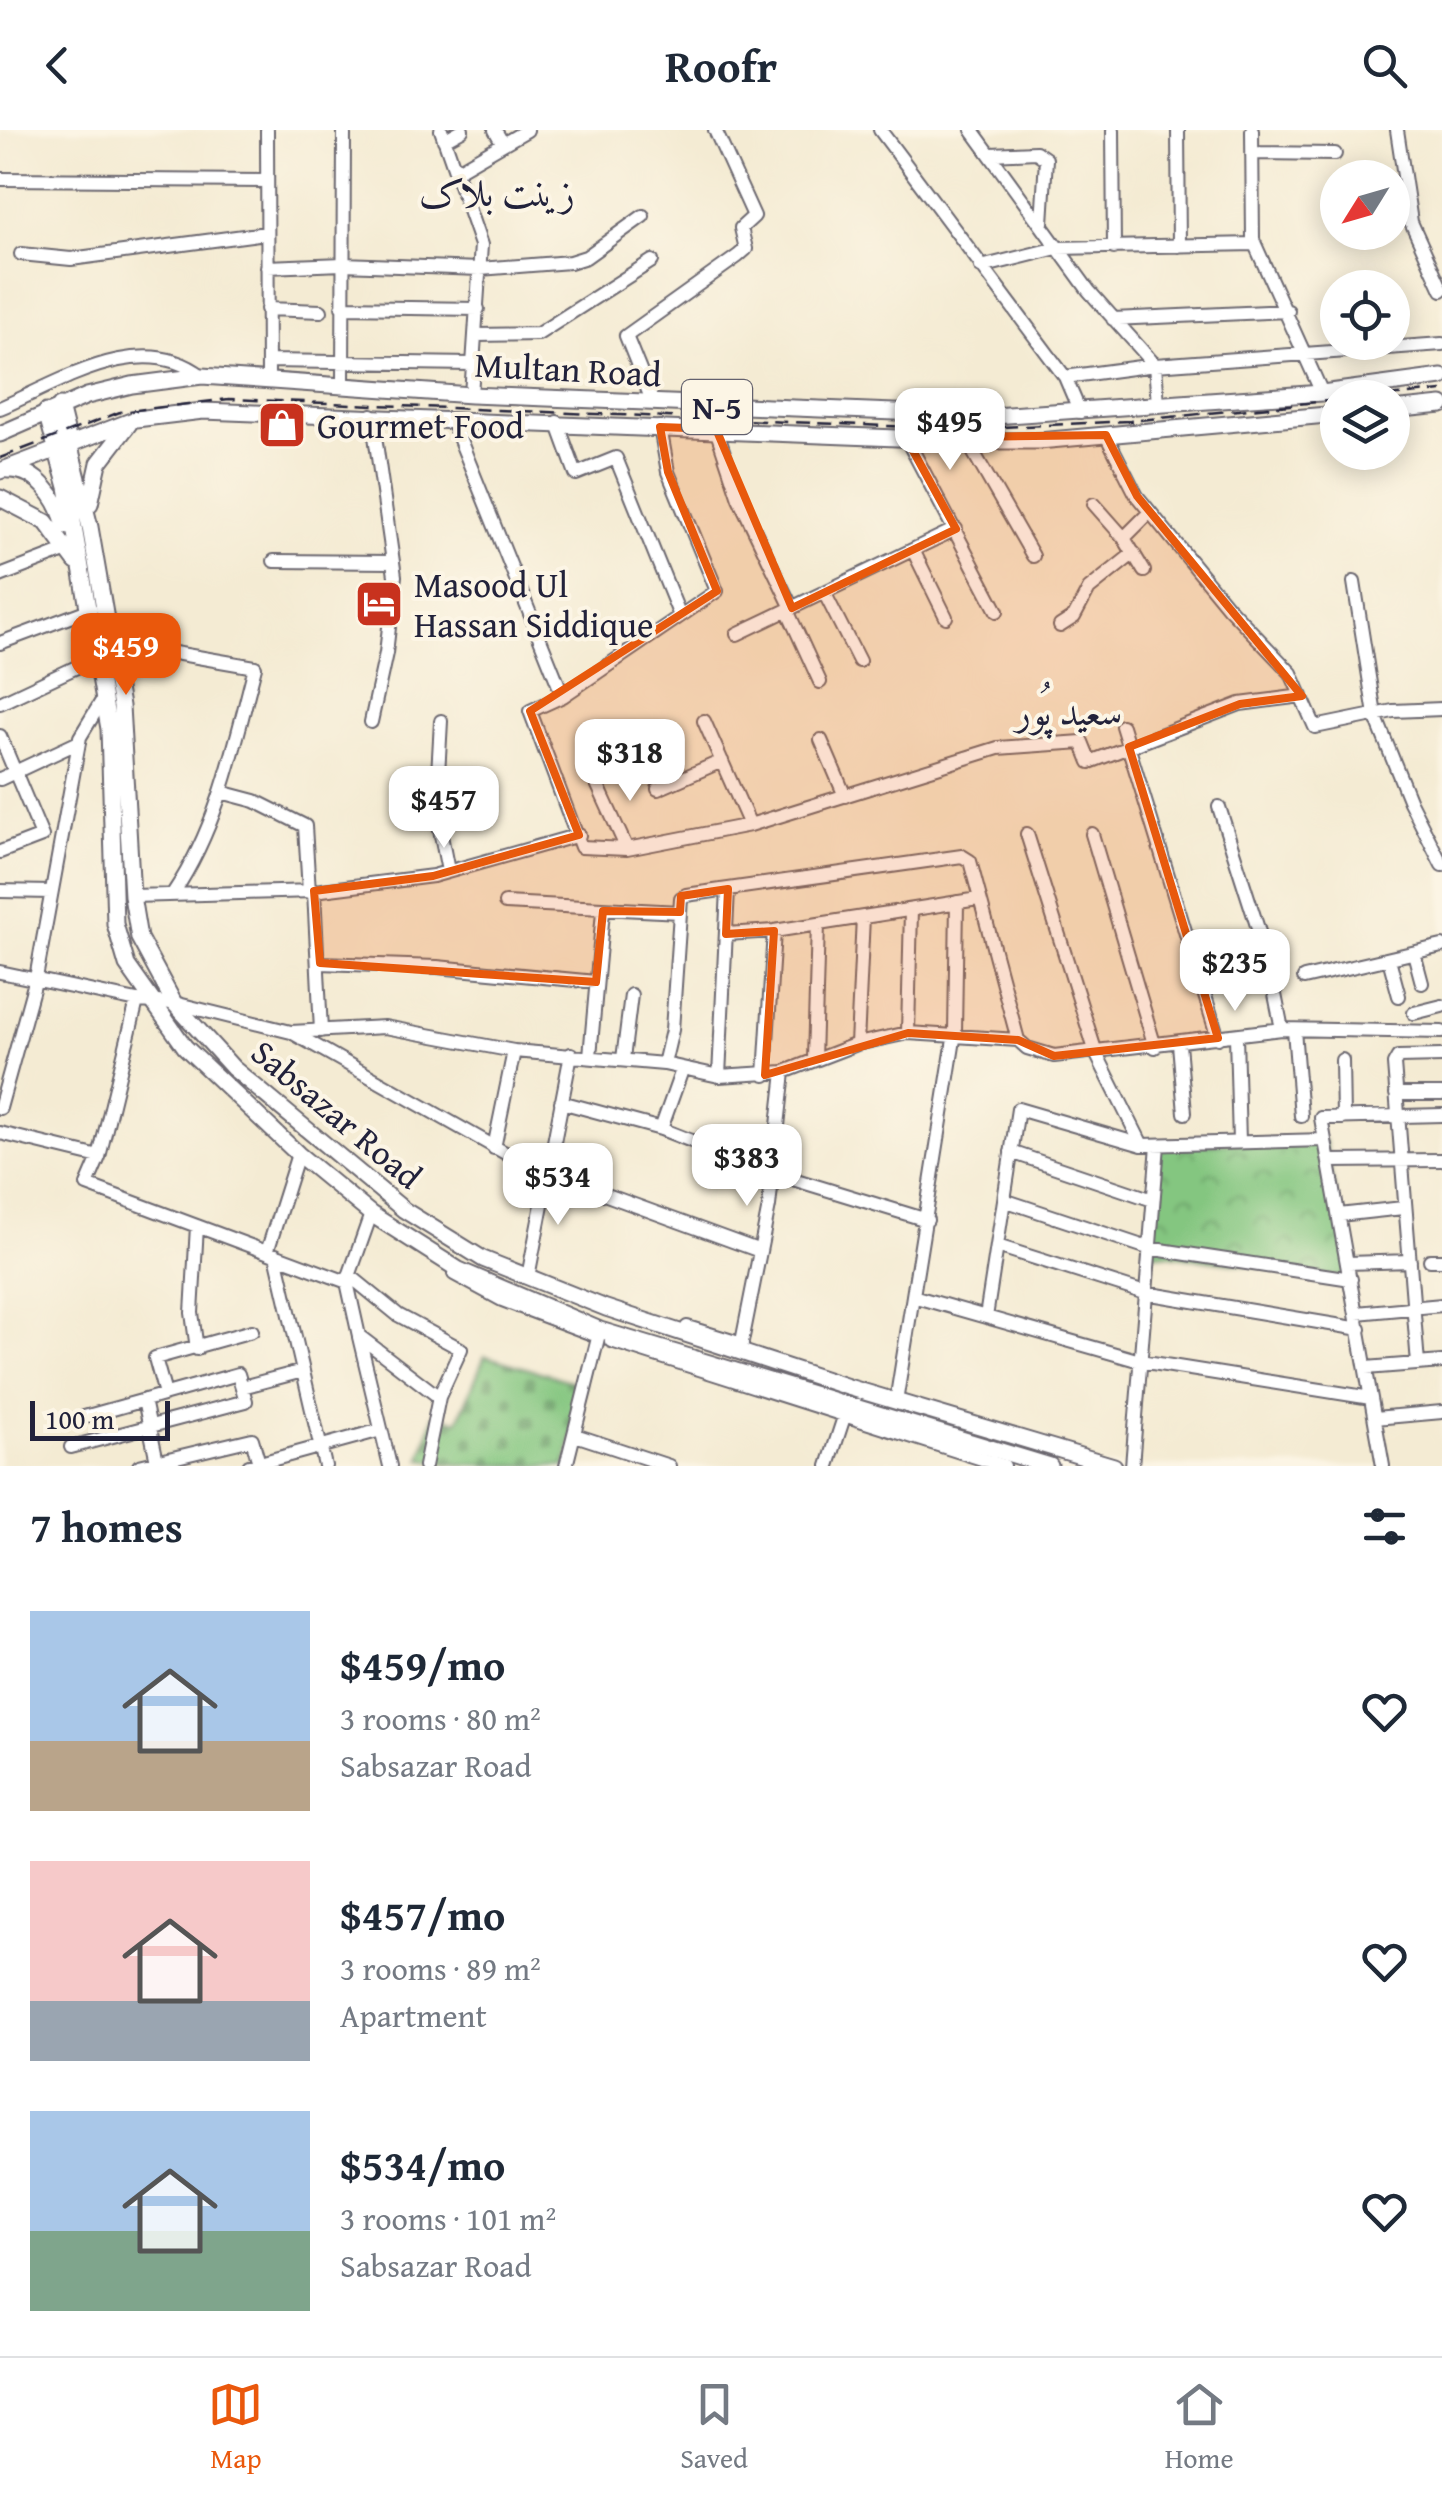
<!DOCTYPE html>
<meta charset="utf-8">
<style>
body{margin:0;font-family:"Gentium Book Plus",Amiri,serif;background:#f6f6f7;color:#1f2937;height:100vh;display:flex;flex-direction:column;font-size:38px;white-space:nowrap}
*{box-sizing:border-box;margin:0}
p{font-size:32px;color:#747a83}
.icon{flex:none;width:55px;height:55px;fill:none;stroke:currentColor;stroke-width:2;stroke-linecap:round;stroke-linejoin:round}
.map{position:relative;height:1336px;overflow:hidden}
.drawer{display:flex;flex-direction:column;background:#fff;flex:1}
.drawer>*{flex:none}
.needle{width:65px;rotate:233deg}
.tools{position:absolute;left:1320px;top:30px;display:grid;gap:20px}
.tools a{display:grid;place-items:center;width:90px;height:90px;border-radius:50%;background:#fff;box-shadow:0 5px 25px #0003;font-size:50px}
.scale{position:absolute;left:30px;bottom:25px;width:140px;box-sizing:border-box;padding-left:10px;border:5px solid #22223b;border-top:0;font-size:28px;line-height:35px;white-space:nowrap;color:#22223b;-webkit-text-stroke:8px #fcf5e5;paint-order:stroke}
.price{position:absolute;translate:-50% -85px;padding:0 22px;border-radius:20px;background:#fff;color:#222;font-size:32px;line-height:65px;filter:drop-shadow(0 2px 5px #0008)}
.price::after{content:'';position:absolute;left:50%;top:60px;width:30px;height:22px;margin-left:-15px;background:inherit;clip-path:polygon(0 0,100% 0,50% 100%)}
.price.current{background:#ea580c;color:#fff}
ul{padding:0;list-style:none}
li{display:flex;align-items:center;gap:30px;height:250px;padding:0 30px}
li span{display:grid;place-items:center;flex:none;width:280px;height:200px;border-radius:0px;color:#555}
li>.icon{margin-inline-start:auto}
span .icon{width:120px;height:120px;fill:#fffc;stroke-width:1}
li b{font-size:42px}
h2{display:flex;justify-content:space-between;align-items:center;height:120px;padding:0 30px;font-size:42px}
header{display:flex;justify-content:space-between;align-items:center;height:130px;padding:0 30px;background:#fff;font-size:45px;font-weight:600}
.tabs{display:flex;justify-content:space-around;align-items:center;height:140px;border-top:2px solid #e0e1e3;background:#fff;font-size:28px;color:#747a83}
.tabs a{display:grid;justify-items:center;gap:5px}
.tabs .current{color:#ea580c}
.map>svg:first-child{display:block}
.cemetery{fill:url(#cemetery-stones);stroke:#53745e;stroke-width:2.5}
.park{fill:url(#park-crowns);stroke:#53745e;stroke-width:2.5}
.lines{fill:none;stroke-linecap:round;stroke-linejoin:round}
.minor-casing{stroke:#6c6870;stroke-width:16}
.major-casing{stroke:#6c6870;stroke-width:19}
.minor{stroke:#fff;stroke-width:12}
.major{stroke:#fff;stroke-width:15}
.rail{stroke:#22223b;stroke-width:2.5;stroke-dasharray:15 8;stroke-linecap:butt}
.marked{fill:#e8590c;fill-opacity:0.2;stroke:#e8590c;stroke-width:8;stroke-linejoin:round}
.labels{text-anchor:middle;dominant-baseline:central;stroke-width:8;stroke-linejoin:round;paint-order:stroke}
.shield{fill:#fcf5e5;stroke:#63616e;stroke-width:2.5}
.shield-label{font-size:32px;font-weight:bold;fill:#22223b}
.street-label{font-size:35px;fill:#22223b;stroke:#fcf5e5}
.poi-label{font-size:35px;fill:#22223b;stroke:#fcf5e5;text-anchor:start}
.neighbourhood-label{font-size:38px;fill:#22223b;stroke:#fcf5e5}
</style>
<header><svg class="icon" aria-label="back" viewBox="0 0 24 24"><path d="M15 5l-7 7 7 7"/></svg>Roofr<svg class="icon" aria-label="search" viewBox="0 0 24 24"><circle cx="10" cy="10" r="6"/><path d="M15 15l6 6"/></svg></header>
<div class="map">
<svg width="1442" height="1336" viewBox="0 0 1442 1336">
<defs>
<pattern id="cemetery-stones" width="16" height="16" patternUnits="userSpaceOnUse" patternTransform="scale(2.5)"><rect width="16" height="16" fill="#84c680"/><path d="M2 7V4a2 2 0 0 1 4 0v3zM10 15v-3a2 2 0 0 1 4 0v3z" fill="#6ca06a"/></pattern>
<pattern id="park-crowns" width="20" height="18" patternUnits="userSpaceOnUse" patternTransform="scale(2.5)"><rect width="20" height="18" fill="#84c680"/><path d="M2 6a3 3 0 1 1 6 0M12 15a3 3 0 1 1 6 0" fill="none" stroke="#6ca06a"/></pattern>
</defs>
<rect width="100%" height="100%" fill="#fcf5e5"/>
<filter id="ink" filterUnits="userSpaceOnUse"><feTurbulence type="fractalNoise" baseFrequency=".01" numOctaves="2"/><feDisplacementMap in="SourceGraphic" scale="20" xChannelSelector="R" yChannelSelector="G"/><feConvolveMatrix kernelMatrix="1 2 1 2 8 2 1 2 1" color-interpolation-filters="sRGB"/></filter>
<filter id="wash" filterUnits="userSpaceOnUse"><feTurbulence type="fractalNoise" baseFrequency=".0048" numOctaves="4" result="noise"/><feDisplacementMap in="SourceGraphic" scale="40" xChannelSelector="R" yChannelSelector="G"/><feGaussianBlur stdDeviation="2.25" result="paint"/><feColorMatrix in="noise" values="0 0 0 0 0 0 0 0 0 0 0 0 0 0 0 0 0 1.4 0 .05"/><feComposite in="paint" operator="in"/></filter>
<g filter="url(#wash)">
<rect width="100%" height="100%" fill="#f4ebd3"/>
<path class="cemetery" d="M485,1226L584,1255L566,1336L450,1334L421,1329L434,1285L458,1291Z"/>
<path class="park" d="M1325,1010L1351,1149L1148,1122L1158,1015Z"/>
</g>
<g filter="url(#ink)">
<g class="lines">
<g class="minor-casing">
<path id="minor" d="M267,0L268,251
M441,0L481,115L471,265
M495,0L503,14
M880,0L1065,247L1080,282
M972,0L1089,161L1155,235L1158,274
M1113,0L1114,118
M1178,0L1179,116
M1252,0L1253,110L1322,263
M1397,0L1411,92L1442,160
M444,10L462,0
M1253,23L1335,24
M991,24L1036,22L1046,29L1042,93
M456,41L527,0
M0,49L266,51
M21,124L71,129L266,103
M267,137L343,134L480,139L570,132L586,127L643,86
M981,137L1057,118L1255,114
M342,177L478,179
M267,179L321,181
M1113,189L1288,181
M477,205L538,204L652,131
M268,231L473,234
M1065,247L1155,235L1442,214
M343,256L344,0
M653,273L626,206L738,126L746,119L741,98L754,86L715,0
M0,278C61,252 141,199 202,246
M452,290L563,566
M557,292L576,344L616,328L680,486
M660,297L668,342L717,461L563,566L530,581L581,717L627,719L750,695L998,618L1082,612L1090,632L1240,574L1302,566
M716,299L739,368L792,478
M1106,305L1137,366L1228,477L1291,543L1315,597L1393,581L1442,579
M906,308L997,481
M967,311L1033,426
M1094,374L1124,408L1144,441
M1124,408L1150,382
M913,420L946,487
M274,431L392,432
M0,446L70,419
M1354,452L1375,585L1410,672L1442,735
M824,462L859,531
M787,480L820,552
M1060,496L1074,487L1089,459L1134,423
M737,504L956,399
M0,513L91,479
M113,524L157,520L255,537C235,613 219,695 174,762
M0,573L98,527
M441,591L436,680L448,741
M704,591L750,695
M371,592L386,523L395,446L372,285
M1122,596L1218,908
M0,606L42,706L0,722
M821,610L845,666
M594,647L627,719
M0,649L79,612
M658,659L722,631
M221,662L255,671L305,696L309,762
M1219,677L1268,830L1282,899
M1027,704L1096,923L1142,1015
M1092,704L1155,917
M0,761L51,762
M314,761L433,746L579,705
M132,766L314,761L321,901
M505,773L680,782
M726,804L774,801L978,769
M1414,823L1422,853
M1389,829L1399,866
M320,833L437,837L596,852
M0,842L137,871L174,873L291,902L385,897L514,921L664,934L719,946L784,942L857,914L908,903L1018,910L1027,918L1054,926L1282,899L1442,902
M1304,848L1442,816
M1414,883L1442,876
M1294,900L1301,986
M293,903L530,1037L760,1121
M908,903L911,780
M1236,906L1239,1012
M857,914L863,787
M1179,914L1185,983
M590,926L603,781
M623,929L631,865
M814,929L818,794
M1342,930L1343,988
M664,934L672,900L681,768L686,765L962,726L970,731L1018,910
M765,945L774,801
M719,946L728,759
M1396,964H1442
M561,972L661,999L773,1043L927,1090
M0,978L36,848L80,607L103,569
M661,999L682,940
M0,1003L99,1027L137,871
M494,1018L514,921
M1011,1022L1153,1070
M99,1027L87,1055L347,1152
M1329,1031L1442,1030
M1004,1070L1148,1118L1351,1149
M371,1084L347,1152L359,1206L439,1267L425,1336
M1339,1085L1403,1078
M197,1096L192,1183L197,1219
M997,1116L1145,1163L1360,1199
M267,1122L298,1024
M276,1125L325,1336
M1430,1130H1442
M1348,1133L1410,1131
M454,1144L502,1170L592,1204
M349,1145L398,1185L461,1219L439,1267
M528,1147L571,924
M916,1167L1140,1231L1371,1268
M1357,1183L1442,1175
M986,1187L1018,979L1142,1015L1325,1010
M687,1197L742,1214
M359,1207L390,1336
M611,1211L1004,1336
M740,1222L769,1076L784,942
M1418,1234L1394,934L1398,927L1442,926
M1366,1238L1442,1232
M242,1257L303,1241
M165,1264L155,1228L252,1201
M144,1270L158,1336
M896,1272L955,903L957,772
M1375,1288L1442,1282
M59,1294L238,1244L246,1271L71,1317
M575,1305L669,1336
M139,1336L252,1309L259,1333
M249,1336L381,1300
M566,1336L600,1200
M828,1336L846,1281
M1132,1336L1158,1015
M1383,1336L1321,988L1442,985"/>
</g>
<g class="major-casing">
<path id="major" d="M60,276L90,397L121,576L132,766L139,808L174,873L233,938L404,1080L483,1129L606,1178L848,1257L1114,1336
M1392,280L1442,275
M46,282L67,357L109,599L115,794L127,835L185,917L298,1024L371,1084L459,1140L600,1200L1050,1336
M0,304L87,266L132,255L202,246L471,265L994,286L1322,263L1442,247
M8,340C37,338 59,370 65,396
M0,341L136,289L203,281L973,311H1039L1338,284
M0,368L46,392L76,432
M90,374L99,333L129,294"/>
</g>
<use href="#minor" class="minor"/>
<use href="#major" class="major"/>
<path class="rail" d="M1363,268L1442,261
M0,328L120,282L229,269L961,299L1130,291L1338,270"/>
</g>
</g>
<path class="marked" d="M660,297L716,299L792,478L956,399L906,308L1106,305L1137,366L1302,566L1240,574L1129,617L1218,908L1054,926L1018,910L908,903L765,945L774,801L726,804L728,759L681,766L680,782L603,781L596,852L320,833L314,761L433,746L579,705L530,581L717,461L668,342Z"/>
<defs>
<g id="shop-square" transform="scale(2.5)"><rect x="-9" y="-9" width="18" height="18" rx="4" fill="#c8321e" stroke="#fcf5e5"/><path d="M-5-2.5h2.3a2.7 3.5 0 0 1 5.4 0H5L5.5 6h-11ZM-1.5-2.5h3a1.5 2.3 0 0 0-3 0Z" fill="#fff"/></g>
<g id="hotel-square" transform="scale(2.5)"><rect x="-9" y="-9" width="18" height="18" rx="4" fill="#c8321e" stroke="#fcf5e5"/><path d="M-6-4.5h1.5V1H6V5H4.5V3h-9V5H-6ZM-4 0a1.8 1.8 0 1 1 3.6 0ZM.5 0V-2.5h3Q6-2.5 6 0Z" fill="#fff"/></g>
</defs>
<g fill-rule="evenodd">
<use href="#shop-square" x="282" y="295"/>
<use href="#hotel-square" x="379" y="474"/>
</g>
<g class="labels">
<rect class="shield" x="682" y="250" width="70" height="54" rx="8"/>
<g class="shield-label">
<text x="717" y="277">N-5</text>
</g>
<g class="street-label">
<text transform="translate(568 239) rotate(3)">Multan Road</text>
<text transform="translate(337 984) rotate(40)">Sabsazar Road</text>
</g>
<g class="poi-label">
<text x="317" y="295">Gourmet Food</text>
<text x="414" y="454">Masood Ul<tspan x="414" dy="40">Hassan Siddique</tspan></text>
</g>
<g class="neighbourhood-label">
<text x="497" y="62">زینت بلاک</text>
<text x="1069" y="581">سعید پُور</text>
</g>
</g>
</svg>
<div class="tools">
<a><svg class="needle" viewBox="-14 -14 28 28"><path d="M0-13l5 13h-10z" fill="#e53935"/><path d="M0 13l5-13h-10z" fill="#747a83"/></svg></a>
<a><svg class="icon" aria-label="locate" viewBox="0 0 24 24"><circle cx="12" cy="12" r="6"/><path d="M12 2v4M12 18v4M2 12h4M18 12h4"/></svg></a>
<a><svg class="icon" aria-label="layers" viewBox="0 0 24 24"><path d="M12 4l9 5-9 5-9-5zM3 14l9 5 9-5"/></svg></a>
</div>
<div class="scale">100 m</div>
<b class="price" style="left:950px;top:343px">$495</b>
<b class="price current" style="left:126px;top:568px">$459</b>
<b class="price" style="left:630px;top:674px">$318</b>
<b class="price" style="left:444px;top:721px">$457</b>
<b class="price" style="left:1235px;top:884px">$235</b>
<b class="price" style="left:747px;top:1079px">$383</b>
<b class="price" style="left:558px;top:1098px">$534</b>
</div>
<section class="drawer">
<h2>7 homes<svg class="icon" aria-label="filters" viewBox="0 0 24 24"><path d="M4 7h16M4 17h16"/><circle cx="9" cy="7" r="2"/><circle cx="15" cy="17" r="2"/></svg></h2>
<ul>
<li><span style="background:linear-gradient(#a9c7e8 65%,#b9a48a 0)"><svg class="icon" aria-label="home" viewBox="0 0 24 24"><path d="M3 11l9-7 9 7M6 9v11h12V9"/></svg></span><div><b>$459/mo</b><p>3 rooms · 80 m²</p><p>Sabsazar Road</p></div><svg class="icon" aria-label="heart" viewBox="0 0 24 24"><path d="M12 20l-8-8c-3-5 5-10 8-4 3-6 11-1 8 4z"/></svg></li>
<li><span style="background:linear-gradient(#f6c9c9 70%,#9aa5b1 0)"><svg class="icon" aria-label="home" viewBox="0 0 24 24"><path d="M3 11l9-7 9 7M6 9v11h12V9"/></svg></span><div><b>$457/mo</b><p>3 rooms · 89 m²</p><p>Apartment</p></div><svg class="icon" aria-label="heart" viewBox="0 0 24 24"><path d="M12 20l-8-8c-3-5 5-10 8-4 3-6 11-1 8 4z"/></svg></li>
<li><span style="background:linear-gradient(#a9c7e8 60%,#7fa58c 0)"><svg class="icon" aria-label="home" viewBox="0 0 24 24"><path d="M3 11l9-7 9 7M6 9v11h12V9"/></svg></span><div><b>$534/mo</b><p>3 rooms · 101 m²</p><p>Sabsazar Road</p></div><svg class="icon" aria-label="heart" viewBox="0 0 24 24"><path d="M12 20l-8-8c-3-5 5-10 8-4 3-6 11-1 8 4z"/></svg></li>
</ul>
</section>
<nav class="tabs">
<a class="current"><svg class="icon" aria-label="map" viewBox="0 0 24 24"><path d="M3 6l6-2 6 2 6-2v14l-6 2-6-2-6 2zM9 4v14M15 6v14"/></svg>Map</a>
<a><svg class="icon" aria-label="saved" viewBox="0 0 24 24"><path d="M7 4h10v16l-5-4-5 4z"/></svg>Saved</a>
<a><svg class="icon" aria-label="home" viewBox="0 0 24 24"><path d="M3 11l9-7 9 7M6 9v11h12V9"/></svg>Home</a>
</nav>
